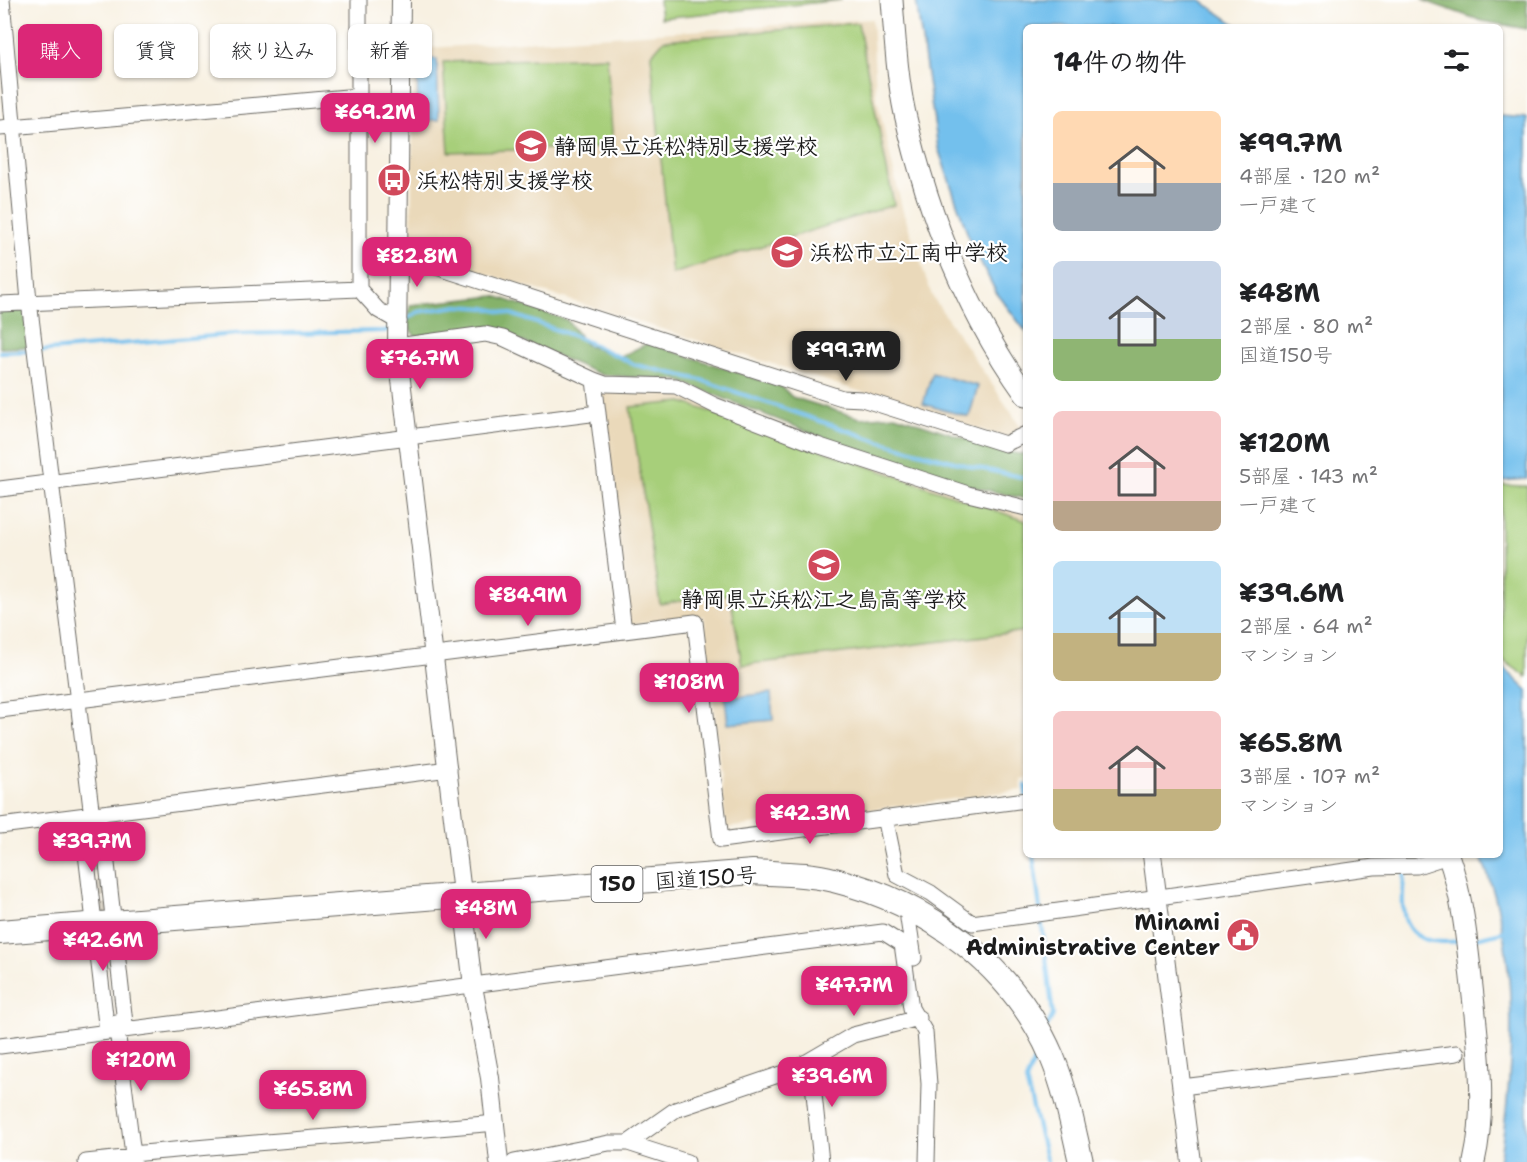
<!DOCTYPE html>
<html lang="ja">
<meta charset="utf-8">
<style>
body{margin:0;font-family:"Shantell Sans","Klee One",sans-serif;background:#f6f6f6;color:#202124;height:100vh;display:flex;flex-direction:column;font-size:22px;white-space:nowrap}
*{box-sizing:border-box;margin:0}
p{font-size:20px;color:#757577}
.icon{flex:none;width:33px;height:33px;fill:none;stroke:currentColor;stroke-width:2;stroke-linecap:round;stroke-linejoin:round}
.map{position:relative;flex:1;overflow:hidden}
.sheet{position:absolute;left:1023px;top:24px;width:480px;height:834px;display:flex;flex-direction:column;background:#fff;border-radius:9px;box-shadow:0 2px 4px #0004}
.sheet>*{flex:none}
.top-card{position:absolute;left:18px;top:24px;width:570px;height:54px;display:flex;gap:12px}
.price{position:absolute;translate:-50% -51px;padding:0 14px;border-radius:12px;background:#db2777;color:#fff;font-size:20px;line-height:39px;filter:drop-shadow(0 2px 3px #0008)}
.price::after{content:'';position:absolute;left:50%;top:36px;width:18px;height:14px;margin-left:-9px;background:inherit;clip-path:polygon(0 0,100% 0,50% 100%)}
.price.selected{background:#222;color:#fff}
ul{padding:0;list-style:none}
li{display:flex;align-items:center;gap:18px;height:150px;padding:0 30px}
li span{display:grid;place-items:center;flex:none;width:168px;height:120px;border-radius:9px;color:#555}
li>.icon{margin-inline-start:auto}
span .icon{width:72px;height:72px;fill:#fffc;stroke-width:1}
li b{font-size:26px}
h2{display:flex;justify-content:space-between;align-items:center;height:72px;padding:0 30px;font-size:26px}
.pill{padding:0 21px;border-radius:9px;background:#fff;box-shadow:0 2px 4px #0004;font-size:21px;line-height:54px}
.pill.selected{background:#db2777;color:#fff}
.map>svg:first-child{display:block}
.built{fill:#ead9ba}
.green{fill:#a7cf7a;stroke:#62764b;stroke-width:1.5}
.forest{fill:#85b26a;stroke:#506743;stroke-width:1.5}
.water{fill:#73c0ed;stroke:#486e84;stroke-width:1.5}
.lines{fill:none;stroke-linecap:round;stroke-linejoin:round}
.stream{stroke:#73c0ed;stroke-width:4}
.minor-tunnel{stroke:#d7d1c4;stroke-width:15;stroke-dasharray:15 8;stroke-linecap:butt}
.minor-casing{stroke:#696761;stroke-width:17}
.tertiary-casing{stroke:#696761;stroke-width:20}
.secondary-casing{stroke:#696761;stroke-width:23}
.trunk-casing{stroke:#696761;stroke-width:26}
.minor{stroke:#fff;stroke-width:15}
.tertiary{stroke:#fff;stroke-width:18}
.secondary{stroke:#fff;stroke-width:21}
.trunk{stroke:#fff;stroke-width:24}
.labels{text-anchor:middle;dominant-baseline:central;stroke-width:4.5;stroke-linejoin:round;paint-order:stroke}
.shield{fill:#fff;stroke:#606060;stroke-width:1.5}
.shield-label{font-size:21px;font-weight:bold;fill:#1c1c1c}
.poi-label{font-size:22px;font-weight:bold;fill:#1c1c1c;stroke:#fff;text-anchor:start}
.street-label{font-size:22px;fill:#1c1c1c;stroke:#fff}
</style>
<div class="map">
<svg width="1527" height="1162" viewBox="0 0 1527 1162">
<rect width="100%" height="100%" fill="#fff"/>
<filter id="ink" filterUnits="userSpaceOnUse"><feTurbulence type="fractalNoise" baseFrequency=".0167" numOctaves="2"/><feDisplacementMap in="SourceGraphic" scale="12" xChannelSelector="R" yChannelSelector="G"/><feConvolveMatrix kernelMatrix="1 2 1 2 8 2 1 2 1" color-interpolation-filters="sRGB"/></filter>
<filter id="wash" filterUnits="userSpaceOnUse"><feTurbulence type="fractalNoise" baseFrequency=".008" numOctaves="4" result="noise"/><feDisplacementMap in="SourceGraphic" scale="24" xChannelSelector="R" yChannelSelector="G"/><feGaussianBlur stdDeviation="1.35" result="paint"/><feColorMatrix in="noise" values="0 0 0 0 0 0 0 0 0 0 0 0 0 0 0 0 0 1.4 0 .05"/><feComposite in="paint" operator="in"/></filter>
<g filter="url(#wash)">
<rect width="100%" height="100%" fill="#f8f1e2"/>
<path class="built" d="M872,19L876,95L902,208L932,296L1021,427L1007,438L411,250L414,49Z
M601,391L676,394L1026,515V778L1021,779L1022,790L726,828L704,616L629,625Z"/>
<path class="green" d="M659,0H842L661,18Z
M858,23L894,205L672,274L651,55L664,40Z
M607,57L613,147L449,152L443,62Z
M682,402L1026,521V631L742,665L730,594L660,604L630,407Z
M1500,485L1527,486V677L1500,658Z"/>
<path class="forest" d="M1422,0H1527V29L1482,21Z
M495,296L567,320L586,345L620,357L648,343L782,387L792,397L860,418L895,415L1004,451L1026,455V499L969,486L819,436L677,380L602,375L488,327L415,336L408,327L410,305Z
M0,309L25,310L29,347L0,348Z"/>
<path class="water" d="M916,0H1200L1239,27H1026V332L996,292L970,241L938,148Z
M417,58L437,59L439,120H418Z
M1500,116L1527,118V479L1502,481H1500Z
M932,373L978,386L969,417L923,404Z
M1500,664L1527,690V1162H1499C1515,1066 1520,946 1480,855H1500Z
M771,693L773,720L728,724L725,698Z"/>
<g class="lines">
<path class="stream" d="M403,321L418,312L458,306L485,308L511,314L577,337L636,365L701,380L875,440L973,467L1026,478
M38,351L236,334L385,331L392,328
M0,352L31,351
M1026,795V785
M1033,855L1040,909
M1405,870C1399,917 1401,948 1459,941
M1041,917L1053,1015L1047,1027
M1472,939L1506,931
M1038,1051L1026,1081L1047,1162"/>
</g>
</g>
<g filter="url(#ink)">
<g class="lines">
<path class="minor-tunnel" d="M94,833L108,958"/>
<g class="minor-casing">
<path id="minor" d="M2,0L29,301L94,833
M359,0V289
M0,128L358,96
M399,255L842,398L862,399L1005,444L1026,434
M0,304L359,289L378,310L399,322
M397,346L485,334L503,338L594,380L624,631
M594,380L605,384L676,386L714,405L817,445L968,494L1026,508
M0,489L598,413
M0,710L695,622L721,840L1026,800
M91,814L103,828L125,1023L117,1031L106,1024L83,828Z
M885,817L897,875L931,893L972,923L1374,867L1417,866L1448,856
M0,826L449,769
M908,919L914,958
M116,1022L134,1162
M0,1046L883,932L902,944L911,1008L925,1032L929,1084L927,1162
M806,1062L813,1084L821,1162
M1182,1087L1457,1053
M628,1143L675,1110L793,1070L853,1035L919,1018
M133,1154C254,1142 375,1134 496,1123
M86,1162L133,1157
M514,1162L609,1143H628L687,1162"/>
</g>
<g class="tertiary-casing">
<path id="tertiary" d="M401,0L397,346L473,986L490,1078L499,1162
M1152,855L1191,1162"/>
</g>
<g class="secondary-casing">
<path id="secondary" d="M892,0C895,38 897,77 905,114C928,214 966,312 1026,395
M1448,855C1463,897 1467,942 1472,987C1478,1043 1487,1106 1474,1162"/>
</g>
<g class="trunk-casing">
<path id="trunk" d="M0,932L753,872C779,874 808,873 834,880C928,903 1013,966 1052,1057C1066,1090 1073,1127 1081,1162"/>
</g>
<use href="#minor" class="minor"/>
<use href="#tertiary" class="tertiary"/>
<use href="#secondary" class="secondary"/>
<use href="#trunk" class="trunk"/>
</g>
</g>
<defs>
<g id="school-disc" transform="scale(1.725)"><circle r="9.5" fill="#d1495b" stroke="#fff"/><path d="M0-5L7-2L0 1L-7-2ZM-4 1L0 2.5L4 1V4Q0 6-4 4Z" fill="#fff"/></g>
<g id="bus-disc" transform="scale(1.725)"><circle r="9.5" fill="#d1495b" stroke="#fff"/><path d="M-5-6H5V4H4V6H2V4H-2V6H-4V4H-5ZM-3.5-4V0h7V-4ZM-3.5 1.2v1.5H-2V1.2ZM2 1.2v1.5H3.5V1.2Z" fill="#fff"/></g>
<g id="civic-disc" transform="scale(1.725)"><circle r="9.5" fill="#d1495b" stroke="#fff"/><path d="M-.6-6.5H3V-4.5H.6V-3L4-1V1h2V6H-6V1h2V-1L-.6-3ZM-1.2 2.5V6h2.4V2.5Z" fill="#fff"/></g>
</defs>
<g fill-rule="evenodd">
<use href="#school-disc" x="531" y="146"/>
<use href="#bus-disc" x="394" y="180"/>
<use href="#school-disc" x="787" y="252"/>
<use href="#school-disc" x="824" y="565"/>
<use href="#civic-disc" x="1243" y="935"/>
</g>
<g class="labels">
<rect class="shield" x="591.5" y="866" width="51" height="36" rx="4.5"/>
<g class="shield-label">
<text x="617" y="884">150</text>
</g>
<g class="poi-label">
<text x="554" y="146">静岡県立浜松特別支援学校</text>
<text x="417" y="180">浜松特別支援学校</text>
<text x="810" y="252">浜松市立江南中学校</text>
<text x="824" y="599" text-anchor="middle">静岡県立浜松江之島高等学校</text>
<text x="1220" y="922" text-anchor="end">Minami<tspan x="1220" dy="25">Administrative Center</tspan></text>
</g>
<g class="street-label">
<text transform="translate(706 878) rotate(-4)">国道150号</text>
</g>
</g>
</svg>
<b class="price" style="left:375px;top:144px">¥69.2M</b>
<b class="price" style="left:417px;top:288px">¥82.8M</b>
<b class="price selected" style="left:846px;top:382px">¥99.7M</b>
<b class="price" style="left:420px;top:390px">¥76.7M</b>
<b class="price" style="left:528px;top:627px">¥84.9M</b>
<b class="price" style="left:689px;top:714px">¥108M</b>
<b class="price" style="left:810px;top:845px">¥42.3M</b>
<b class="price" style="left:92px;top:873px">¥39.7M</b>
<b class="price" style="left:486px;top:940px">¥48M</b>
<b class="price" style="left:103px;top:972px">¥42.6M</b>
<b class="price" style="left:854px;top:1017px">¥47.7M</b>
<b class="price" style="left:141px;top:1092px">¥120M</b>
<b class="price" style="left:832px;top:1108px">¥39.6M</b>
<b class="price" style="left:313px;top:1121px">¥65.8M</b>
<div class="top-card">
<a class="pill selected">購入</a>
<a class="pill">賃貸</a>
<a class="pill">絞り込み</a>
<a class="pill">新着</a>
</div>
<section class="sheet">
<h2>14件の物件<svg class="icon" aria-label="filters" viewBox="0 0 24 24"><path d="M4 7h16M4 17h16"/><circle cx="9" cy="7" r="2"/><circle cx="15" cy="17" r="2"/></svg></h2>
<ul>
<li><span style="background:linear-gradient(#ffd9b3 60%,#9aa5b1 0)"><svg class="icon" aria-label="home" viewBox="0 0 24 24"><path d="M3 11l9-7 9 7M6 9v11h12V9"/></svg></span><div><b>¥99.7M</b><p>4部屋 · 120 m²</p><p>一戸建て</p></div></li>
<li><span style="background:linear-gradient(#c9d6e8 65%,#8fb573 0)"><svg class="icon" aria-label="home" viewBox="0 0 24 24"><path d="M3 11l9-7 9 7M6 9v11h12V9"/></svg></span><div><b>¥48M</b><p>2部屋 · 80 m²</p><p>国道150号</p></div></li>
<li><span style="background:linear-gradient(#f6c9c9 75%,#b9a48a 0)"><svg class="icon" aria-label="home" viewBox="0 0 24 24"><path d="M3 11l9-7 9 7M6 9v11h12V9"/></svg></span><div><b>¥120M</b><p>5部屋 · 143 m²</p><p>一戸建て</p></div></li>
<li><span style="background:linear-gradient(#bfe0f5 60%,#c2b280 0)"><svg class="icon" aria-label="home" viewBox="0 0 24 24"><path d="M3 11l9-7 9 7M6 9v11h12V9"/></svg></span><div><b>¥39.6M</b><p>2部屋 · 64 m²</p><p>マンション</p></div></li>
<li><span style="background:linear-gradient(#f6c9c9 65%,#c2b280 0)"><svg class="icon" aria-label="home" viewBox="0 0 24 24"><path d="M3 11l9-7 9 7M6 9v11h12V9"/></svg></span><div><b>¥65.8M</b><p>3部屋 · 107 m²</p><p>マンション</p></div></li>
</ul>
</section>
</div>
